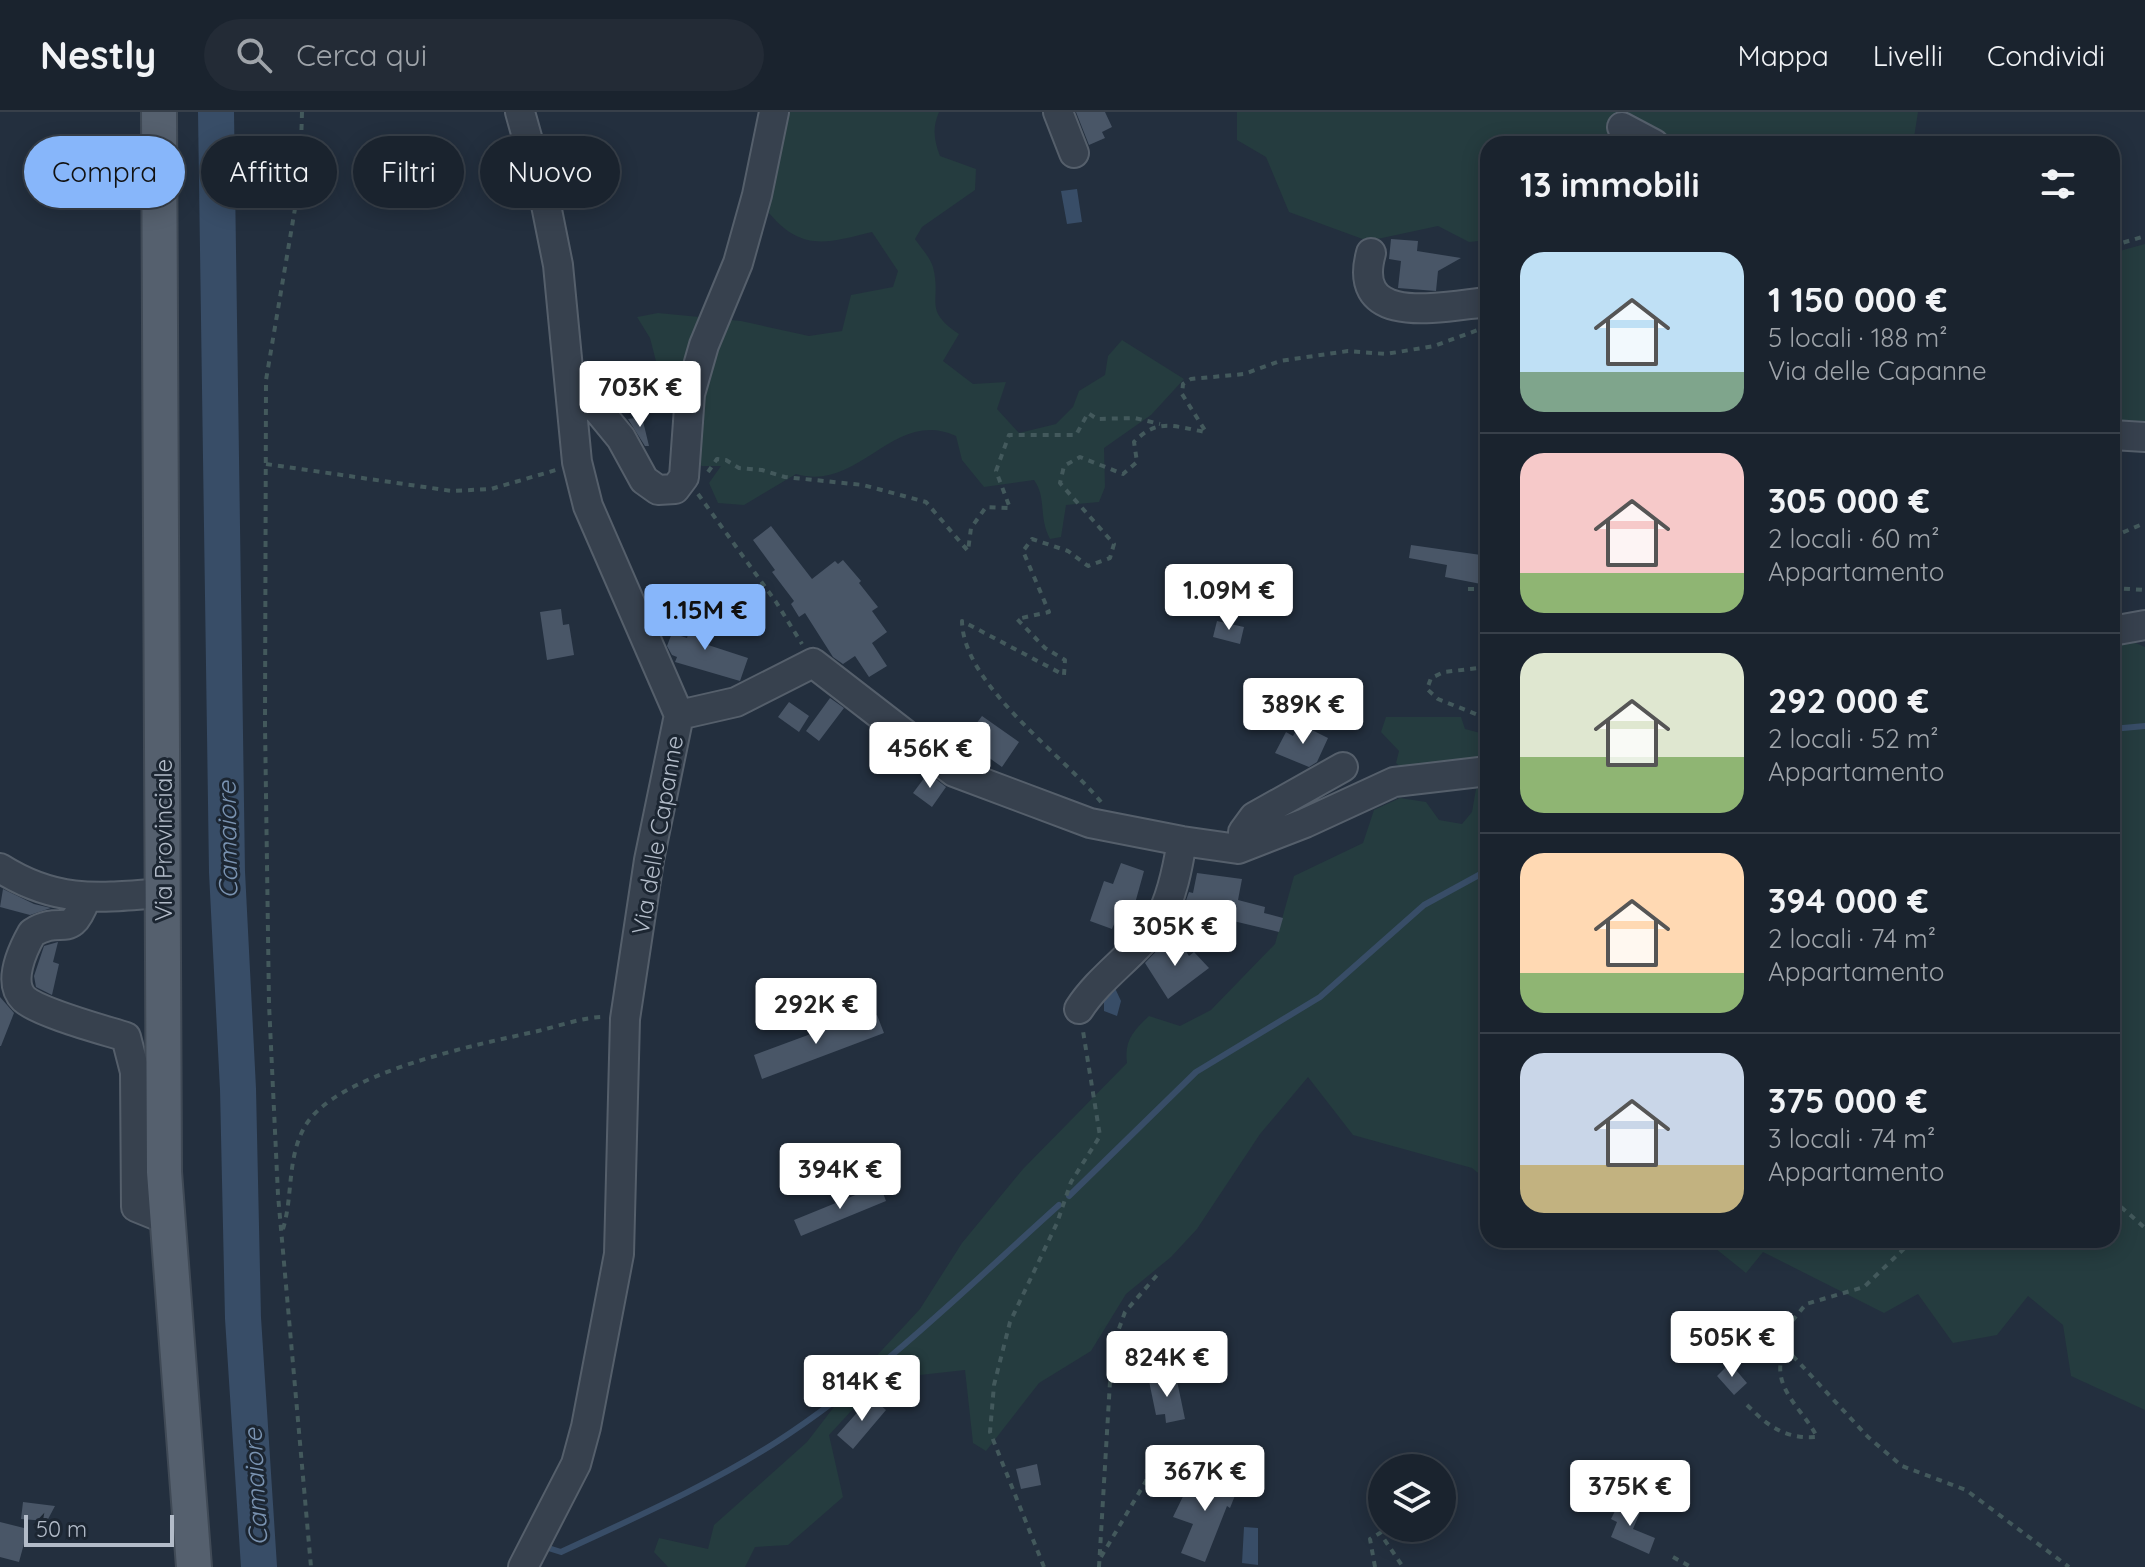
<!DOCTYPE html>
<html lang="it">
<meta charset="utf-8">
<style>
body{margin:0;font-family:Quicksand,sans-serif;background:#232b36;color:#f1f3f6;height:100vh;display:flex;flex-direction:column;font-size:30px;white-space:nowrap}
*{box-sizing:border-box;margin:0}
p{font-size:26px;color:#9fa4aa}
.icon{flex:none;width:44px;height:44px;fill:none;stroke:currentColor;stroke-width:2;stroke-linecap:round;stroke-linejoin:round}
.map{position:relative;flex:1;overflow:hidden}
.panel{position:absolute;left:1480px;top:24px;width:640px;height:1112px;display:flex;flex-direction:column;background:#1a232e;border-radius:24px;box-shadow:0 4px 20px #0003,0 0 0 2px #38404a}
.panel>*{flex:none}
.guide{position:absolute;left:24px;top:24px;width:760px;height:72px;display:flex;gap:16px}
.buttons{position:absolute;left:1368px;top:1342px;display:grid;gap:16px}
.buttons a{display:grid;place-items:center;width:88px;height:88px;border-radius:50%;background:#1a232e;box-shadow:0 4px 20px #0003,0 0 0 2px #38404a;font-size:40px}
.scale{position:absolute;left:24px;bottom:20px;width:150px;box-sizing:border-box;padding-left:8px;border:4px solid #b3bcc9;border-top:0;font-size:22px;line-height:28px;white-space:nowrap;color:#b3bcc9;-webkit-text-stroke:6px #1c2632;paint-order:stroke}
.price{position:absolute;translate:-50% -68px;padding:0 18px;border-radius:8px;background:#fff;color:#222;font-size:26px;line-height:52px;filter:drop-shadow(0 2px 4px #0008)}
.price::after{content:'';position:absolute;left:50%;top:48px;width:24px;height:18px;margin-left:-12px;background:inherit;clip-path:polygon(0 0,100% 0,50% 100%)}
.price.on{background:#87b6fa;color:#111}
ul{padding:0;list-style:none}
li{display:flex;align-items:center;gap:24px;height:200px;padding:0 40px}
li+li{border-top:2px solid #38404a}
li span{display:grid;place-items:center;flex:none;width:224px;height:160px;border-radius:24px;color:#555}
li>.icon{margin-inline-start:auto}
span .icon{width:96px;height:96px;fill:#fffc;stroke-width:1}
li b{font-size:34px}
h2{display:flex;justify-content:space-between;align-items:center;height:96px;padding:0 40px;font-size:34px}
.chip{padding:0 28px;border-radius:36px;background:#1a232e;box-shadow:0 4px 20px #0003,0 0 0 2px #38404a;font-size:28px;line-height:72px}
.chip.on{background:#87b6fa;color:#111}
header{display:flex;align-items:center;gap:48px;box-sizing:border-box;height:112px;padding:0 40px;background:#1a232e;border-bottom:2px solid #38404a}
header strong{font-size:38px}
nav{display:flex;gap:44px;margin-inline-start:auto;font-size:28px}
.search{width:560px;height:72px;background:#232b36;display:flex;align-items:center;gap:20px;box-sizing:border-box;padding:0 28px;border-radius:44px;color:#9fa4aa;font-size:30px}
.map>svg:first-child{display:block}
.green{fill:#253c3f}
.water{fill:#384d67}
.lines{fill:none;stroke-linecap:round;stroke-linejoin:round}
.stream{stroke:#384d67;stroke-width:6}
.river{stroke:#384d67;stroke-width:36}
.building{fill:#495667}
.minor-casing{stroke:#555f6b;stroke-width:32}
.major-casing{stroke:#404a56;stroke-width:38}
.path{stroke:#43595c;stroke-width:4;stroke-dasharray:6 6;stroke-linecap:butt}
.minor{stroke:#37414e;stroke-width:28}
.major{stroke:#55606e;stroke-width:34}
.labels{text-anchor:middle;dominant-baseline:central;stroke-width:6;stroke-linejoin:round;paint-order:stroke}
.street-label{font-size:24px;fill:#b3bcc9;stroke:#1c2632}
.water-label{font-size:26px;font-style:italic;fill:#7a93b1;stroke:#1c2632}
</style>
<header>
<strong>Nestly</strong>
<div class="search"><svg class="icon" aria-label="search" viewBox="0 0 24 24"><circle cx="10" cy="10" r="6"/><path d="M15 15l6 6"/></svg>Cerca qui</div>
<nav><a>Mappa</a><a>Livelli</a><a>Condividi</a></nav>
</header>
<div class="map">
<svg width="2145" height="1455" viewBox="0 0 2145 1455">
<rect width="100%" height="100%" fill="#232f3e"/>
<path class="green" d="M786,0H939C932,16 934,28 940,44L976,57L975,78L922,115L915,127C921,136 930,145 933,155C942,190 922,197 959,222L943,249L973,272L1006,270L997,297L1019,321L1056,312L1073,295L1079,279L1105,263L1108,244L1122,228L1184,267L1151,303L1104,336L1105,375L1099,390L1066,393L1061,425L1050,427C1038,404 1047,386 1034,368L984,375L962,348L956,324C894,295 859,381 796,362L744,393L718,391L709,371L721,354H702L679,340L680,288L658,257L650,226L637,205L658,201L741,209L809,224L842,219L851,183L893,175L898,159L872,120C827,131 802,140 769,101Z
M1237,0H1918L1913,32H1679L1641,22L1620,32H1488V128L1469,130L1438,114L1368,129L1289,100L1266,45L1237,28Z
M2145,132V318H2112V141Z
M2124,526L2145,535V1298L2071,1264L2063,1213L2028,1184L1997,1223L1953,1231L1918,1182L1884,1201L1763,1140L1746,1161L1705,1128H2112V528Z
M1386,605H1461L1465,617L1488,623V664L1407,661L1396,651L1399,639L1381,620Z
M1488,675V1069L1472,1056L1353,1023L1308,965L1260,1022L1197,1117L1171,1145L1126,1182L1091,1239L1039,1271L986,1339L973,1331L965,1258L920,1263L899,1247L829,1323L843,1385L788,1433L755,1435L745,1455H668L654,1440L659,1426L708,1437L714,1413L807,1330L857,1265L920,1197L962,1131L1023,1057L1127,951C1124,929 1133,919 1149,904L1180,914L1211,898L1275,832L1294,764L1363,731L1374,698L1400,686L1426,690L1439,708L1462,712L1472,700L1476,677Z"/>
<path class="water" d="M1077,77L1082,110L1067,112L1061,79Z
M1114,874L1121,889L1117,904L1104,899V889Z
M1244,1415L1258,1416V1453L1242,1451Z"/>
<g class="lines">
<path class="stream" d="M2112,617L2145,614
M1069,1084L1196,960L1320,885L1424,793L1488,758
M542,1434L561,1440C634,1406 710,1373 778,1329C877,1265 971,1172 1059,1093"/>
<path class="river" d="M216,0L227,760L238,977L243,1206L259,1455"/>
</g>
<path class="building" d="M1076,0H1105L1112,15L1102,20L1105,26L1089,33Z
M1391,127L1418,129L1417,139L1461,146L1438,159L1436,179L1398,176L1401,149L1389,147Z
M642,305L649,334H645L628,307Z
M771,414L812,467L835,449L838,452L843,448L861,469L859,471L878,495L872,499L887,520L872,531L887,554L869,565L855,544L843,552L833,545L805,501L799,505L791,492L794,489L772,460L775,458L753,428Z
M1411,433L1488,444V464L1482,462L1481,472L1445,465L1447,453L1409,446Z
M561,497L563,513L569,512L574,543L547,548L540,500Z
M695,500L710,505L702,531L748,546L740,569L675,550L677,545L672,543L667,534L672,521L687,526Z
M1217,509L1244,515L1240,532L1213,525Z
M830,586L844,596L819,629L806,619Z
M789,590L809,604L799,620L778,605Z
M982,604L1019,630L1002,655L964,628Z
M1300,612L1328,626L1317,650L1309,655L1275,641L1286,620L1293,624Z
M928,661L946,675L932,695L913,681Z
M1121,751L1144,759L1134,795L1123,791L1112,817L1090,809L1104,769L1113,772Z
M1197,761L1242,767L1238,788L1265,795L1264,801L1283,806L1279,820L1183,797L1189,780L1193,781Z
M3,777L34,792L51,796L30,803L0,795Z
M1175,822L1189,844L1194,840L1209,856L1168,887L1145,851L1164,831L1171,842Z
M58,830L53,850L59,852L52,883L36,875L34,864L44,834Z
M0,885L14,901L1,934H0Z
M877,903L884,921L762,967L754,943L835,913L837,918Z
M880,1073L886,1089L801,1124L794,1108Z
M1730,1251L1747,1271L1734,1283L1717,1264Z
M1176,1264L1185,1307L1166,1311L1165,1302L1156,1303L1149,1269Z
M871,1285L886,1298L853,1337L837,1323Z
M1037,1352L1041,1373L1021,1377L1016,1357Z
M1214,1361L1240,1371L1230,1396L1227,1394L1205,1450L1181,1441L1193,1412L1173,1405L1191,1368L1209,1373Z
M1620,1389L1641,1398L1633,1417L1655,1426L1649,1442L1611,1425L1617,1410L1611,1407Z
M23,1390L55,1394L47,1409L21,1407Z
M0,1410L28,1417L19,1450L0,1445Z"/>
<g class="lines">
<g class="minor-casing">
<path id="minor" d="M520,0L546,93L558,153L577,350L588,394L679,603L649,748L625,907L619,1142L586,1315L576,1352L523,1455
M1058,0L1074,41
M1622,15L1654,32
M1371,141C1350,217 1445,194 1488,190
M570,278L598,298L621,326L644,368L658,378L675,377L684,365L690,282L704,233L738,151L757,83L774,0
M2112,323L2145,325
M2112,519L2145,513
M679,603L736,590L813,551L954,660L1090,711L1182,729L1238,737L1305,711L1394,670L1488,659
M1245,734L1243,720L1254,705L1343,655
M0,756C57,792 99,786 163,781
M86,786C69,831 64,801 32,821C23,837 7,870 24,887C40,901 104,918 126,925L135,960L136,1095L168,1108
M1079,897C1101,863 1137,842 1159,808C1172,786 1178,754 1182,729"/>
</g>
<g class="major-casing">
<path id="major" d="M159,0L164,1060L194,1455"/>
</g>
<path class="path" d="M302,0L300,67L266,268L265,613L269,892L278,1083L311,1455
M2112,134L2145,124
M266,352L452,379L491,377L556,358
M708,360L717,347L726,348L739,356L762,358L785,365L863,373L926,390L968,439L971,416L986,395L1010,396L996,359L1009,323H1076L1088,301L1097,307L1135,306L1160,312
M698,382L776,490L802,532
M2112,425L2145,411
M2112,476L2145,478
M1468,477H1488
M1488,555L1444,560L1431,566L1427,577L1438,587L1488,607
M1101,690C1062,642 963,573 962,509L1064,563L1065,548L1045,536L1017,507L1049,500L1023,439L1032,427L1068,439L1088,454L1110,446L1114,432L1060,371L1064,354L1080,345L1123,362L1137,350L1134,330C1158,305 1175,315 1206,320L1182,282L1183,272L1191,267L1244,262L1280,249L1348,239L1386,242L1434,234L1486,215
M2112,1087L2145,1116
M283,1117C293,1084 287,1047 304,1016C333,961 480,932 538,919C559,914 583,905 604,905
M1792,1243L1788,1214L1806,1192L1864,1175L1913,1128
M1747,1293C1769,1315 1785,1327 1817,1325C1805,1300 1775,1279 1781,1249L1792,1243L1868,1325L1902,1354L1966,1378L2069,1455
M1101,1445L1146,1369L1150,1343
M1673,1445L1691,1455
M1044,1455L990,1320L994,1273L1010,1210L1057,1111L1071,1070L1100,1024L1083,919
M1099,1455L1112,1236L1125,1200L1158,1162
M1375,1455L1370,1427L1380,1421L1403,1455"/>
<use href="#minor" class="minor"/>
<use href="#major" class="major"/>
</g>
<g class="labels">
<g class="street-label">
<text transform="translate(657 723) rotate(-80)">Via delle Capanne</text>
<text transform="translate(163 728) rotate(-90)">Via Provinciale</text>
</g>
<g class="water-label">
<text transform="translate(227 728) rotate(-91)">Camaiore</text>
<text transform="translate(255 1375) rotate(-93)">Camaiore</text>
</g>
</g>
</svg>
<div class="buttons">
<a><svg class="icon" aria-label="layers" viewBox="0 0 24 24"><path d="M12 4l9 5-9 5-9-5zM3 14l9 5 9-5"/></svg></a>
</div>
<div class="scale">50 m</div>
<b class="price" style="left:640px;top:317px">703K €</b>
<b class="price" style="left:1229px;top:520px">1.09M €</b>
<b class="price on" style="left:705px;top:540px">1.15M €</b>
<b class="price" style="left:1303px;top:634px">389K €</b>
<b class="price" style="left:930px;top:678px">456K €</b>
<b class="price" style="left:1175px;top:856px">305K €</b>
<b class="price" style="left:816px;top:934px">292K €</b>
<b class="price" style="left:840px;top:1099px">394K €</b>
<b class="price" style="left:1732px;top:1267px">505K €</b>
<b class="price" style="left:1167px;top:1287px">824K €</b>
<b class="price" style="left:862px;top:1311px">814K €</b>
<b class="price" style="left:1205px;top:1401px">367K €</b>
<b class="price" style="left:1630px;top:1416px">375K €</b>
<div class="guide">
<a class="chip on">Compra</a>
<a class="chip">Affitta</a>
<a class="chip">Filtri</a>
<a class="chip">Nuovo</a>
</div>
<section class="panel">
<h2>13 immobili<svg class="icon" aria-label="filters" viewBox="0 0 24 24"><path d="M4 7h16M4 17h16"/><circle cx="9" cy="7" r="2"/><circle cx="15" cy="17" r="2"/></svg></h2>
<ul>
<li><span style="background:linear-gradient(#bfe0f5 75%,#7fa58c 0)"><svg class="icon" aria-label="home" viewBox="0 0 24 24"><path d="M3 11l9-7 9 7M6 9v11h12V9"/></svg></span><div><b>1 150 000 €</b><p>5 locali · 188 m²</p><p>Via delle Capanne</p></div></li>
<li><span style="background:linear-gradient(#f6c9c9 75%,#8fb573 0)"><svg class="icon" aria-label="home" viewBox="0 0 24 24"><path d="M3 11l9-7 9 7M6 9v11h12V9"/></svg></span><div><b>305 000 €</b><p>2 locali · 60 m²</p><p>Appartamento</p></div></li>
<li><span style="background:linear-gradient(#dfe7d0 65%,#8fb573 0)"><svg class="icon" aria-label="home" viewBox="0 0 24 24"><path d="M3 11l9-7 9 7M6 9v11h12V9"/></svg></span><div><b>292 000 €</b><p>2 locali · 52 m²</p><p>Appartamento</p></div></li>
<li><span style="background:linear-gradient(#ffd9b3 75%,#8fb573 0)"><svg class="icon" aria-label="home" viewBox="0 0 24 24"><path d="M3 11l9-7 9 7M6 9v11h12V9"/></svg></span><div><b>394 000 €</b><p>2 locali · 74 m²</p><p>Appartamento</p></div></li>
<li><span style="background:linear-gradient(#c9d6e8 70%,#c2b280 0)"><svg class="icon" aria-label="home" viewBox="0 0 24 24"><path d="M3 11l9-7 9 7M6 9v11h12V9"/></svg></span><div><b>375 000 €</b><p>3 locali · 74 m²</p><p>Appartamento</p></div></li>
</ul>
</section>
</div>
